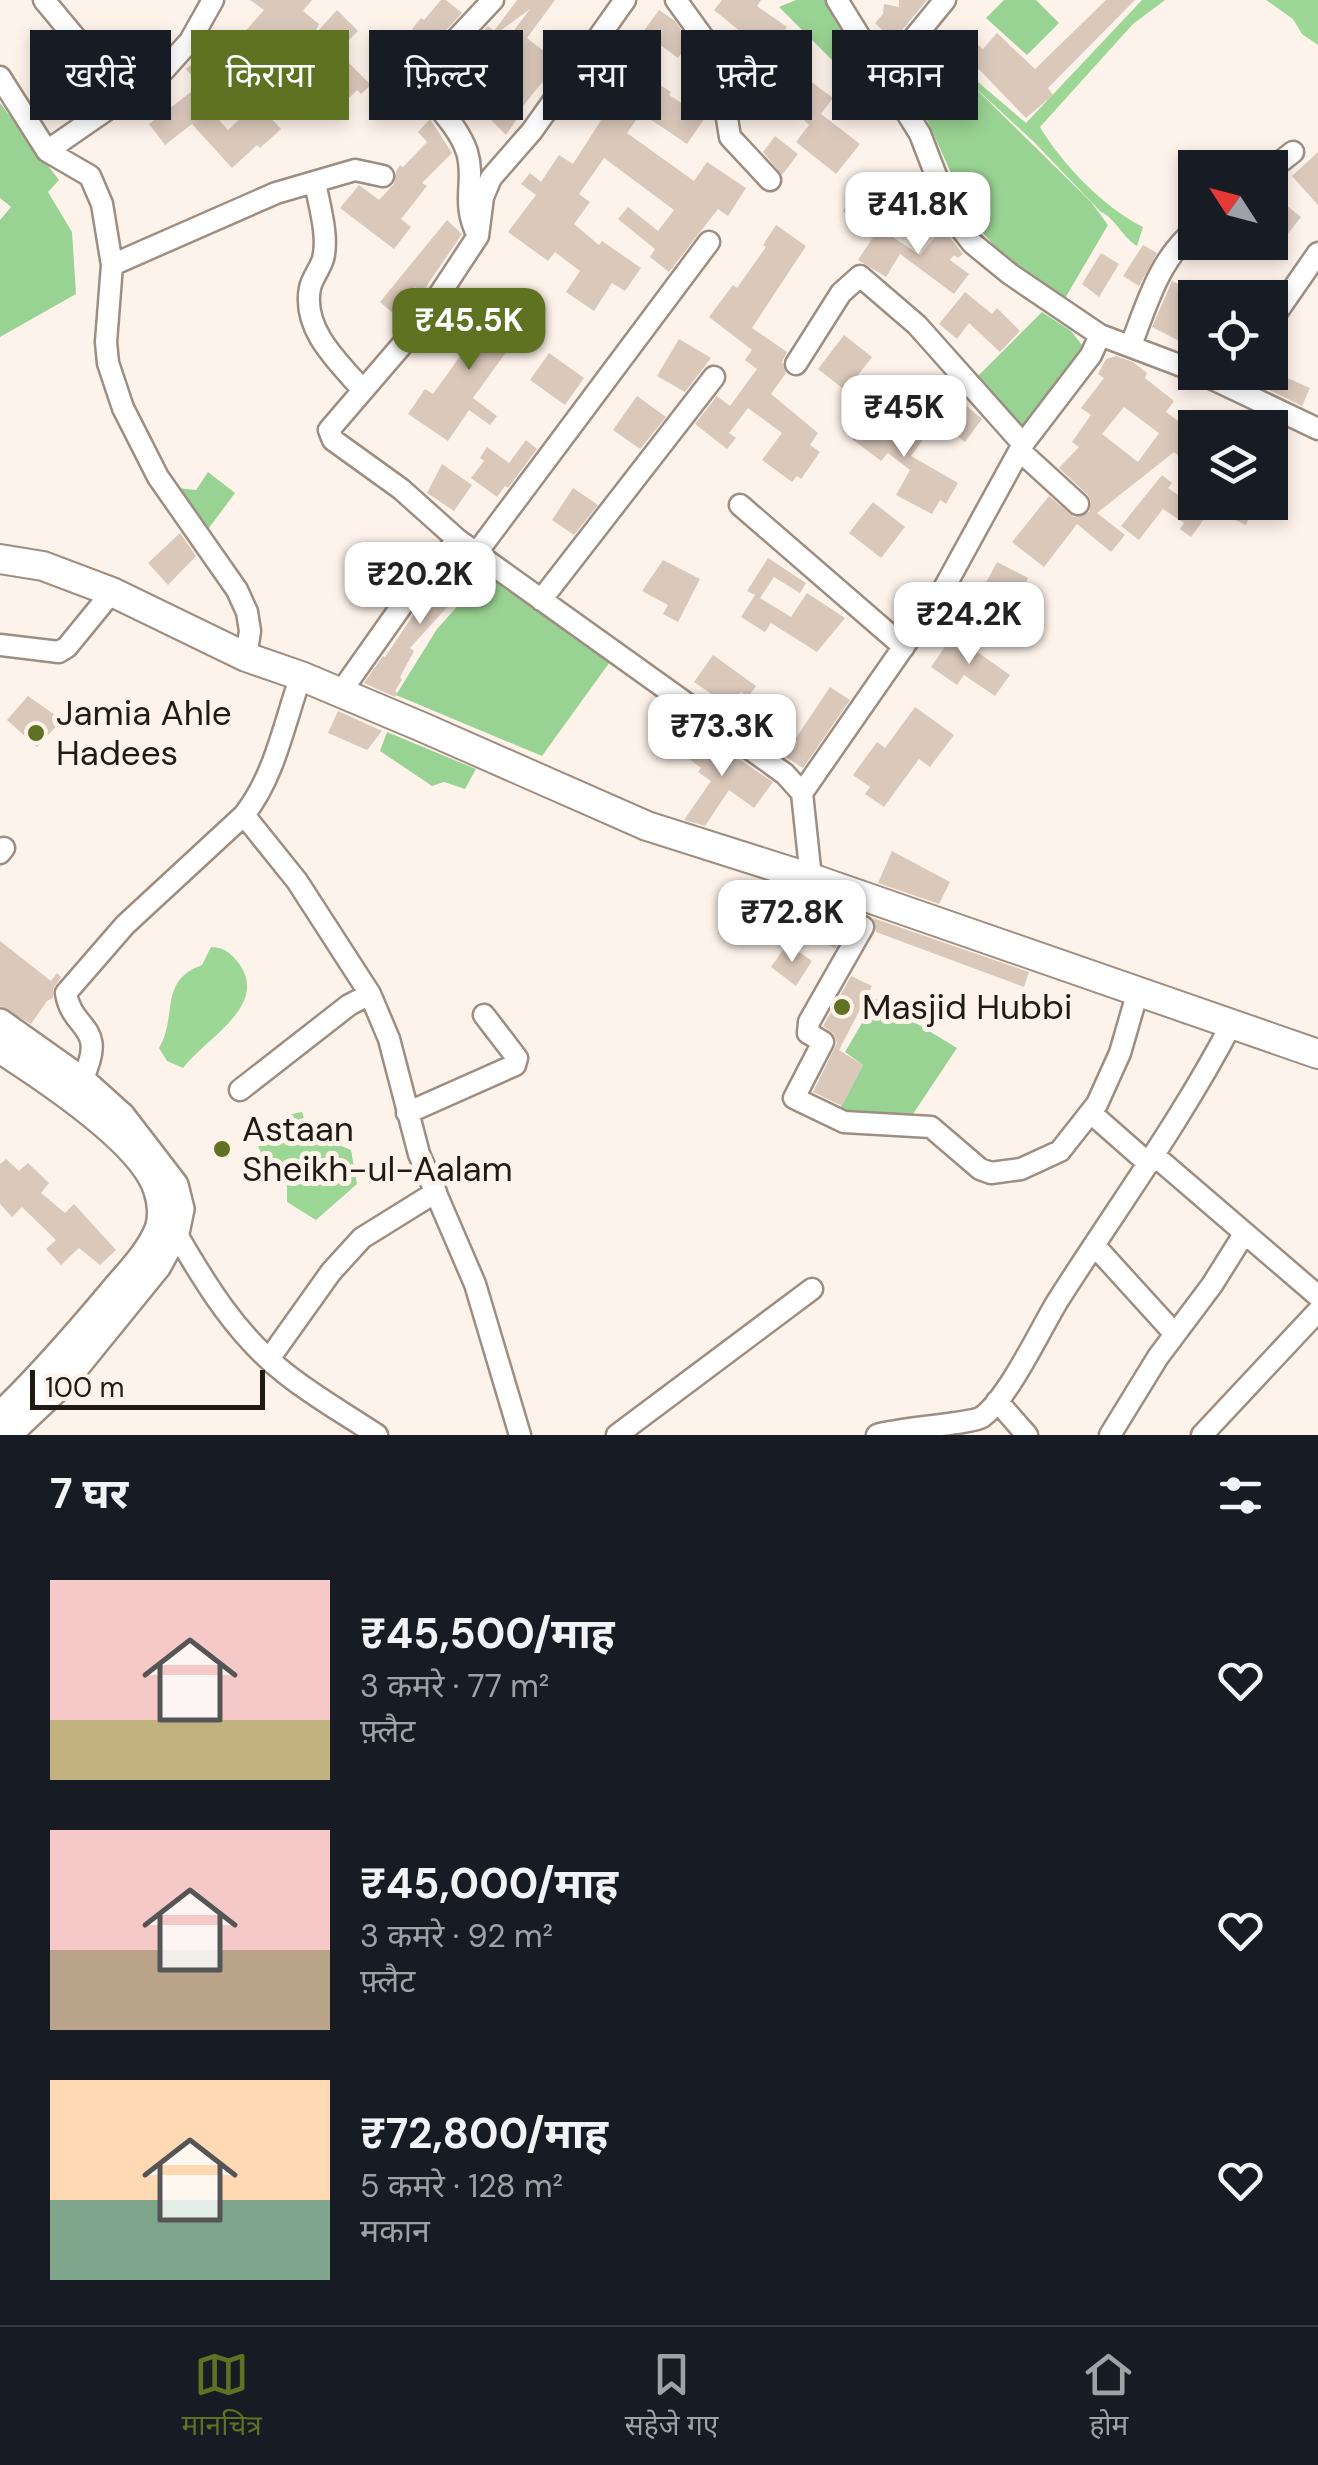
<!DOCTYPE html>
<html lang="hi">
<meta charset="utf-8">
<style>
body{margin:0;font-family:"DM Sans","Noto Sans Devanagari",sans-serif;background:#20242c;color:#f1f3f6;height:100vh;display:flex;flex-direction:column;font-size:38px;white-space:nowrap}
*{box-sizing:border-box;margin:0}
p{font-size:32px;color:#9ea1a6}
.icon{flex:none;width:55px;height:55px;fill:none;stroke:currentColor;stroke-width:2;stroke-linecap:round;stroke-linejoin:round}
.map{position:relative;height:1435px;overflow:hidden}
.side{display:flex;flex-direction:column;background:#171b24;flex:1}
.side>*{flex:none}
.top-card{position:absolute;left:30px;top:30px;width:1260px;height:90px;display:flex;gap:20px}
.needle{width:65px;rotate:306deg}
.buttons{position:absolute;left:1178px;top:150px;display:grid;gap:20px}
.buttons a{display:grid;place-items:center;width:110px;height:110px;border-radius:0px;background:#171b24;box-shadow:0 5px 15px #0003;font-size:50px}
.scale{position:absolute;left:30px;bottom:25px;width:235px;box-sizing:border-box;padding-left:10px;border:5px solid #201a15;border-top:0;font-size:28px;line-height:35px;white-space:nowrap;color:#201a15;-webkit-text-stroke:8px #fef3eb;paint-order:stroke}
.price{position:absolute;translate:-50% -85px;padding:0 22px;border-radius:20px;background:#fff;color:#222;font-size:32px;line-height:65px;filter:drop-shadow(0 2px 5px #0008)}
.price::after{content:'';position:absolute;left:50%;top:60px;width:30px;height:22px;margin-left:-15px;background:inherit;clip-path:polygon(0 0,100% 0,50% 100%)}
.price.selected{background:#5e7221;color:#fff}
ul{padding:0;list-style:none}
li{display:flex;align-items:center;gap:30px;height:250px;padding:0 50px}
li span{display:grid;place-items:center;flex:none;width:280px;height:200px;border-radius:0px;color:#555}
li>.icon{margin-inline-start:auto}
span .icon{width:120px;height:120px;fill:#fffc;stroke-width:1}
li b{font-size:42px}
h2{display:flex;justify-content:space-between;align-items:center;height:120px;padding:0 50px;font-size:42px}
.chip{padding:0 35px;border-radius:0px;background:#171b24;box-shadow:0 5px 15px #0003;font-size:35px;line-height:90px}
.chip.selected{background:#5e7221;color:#fff}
.dock{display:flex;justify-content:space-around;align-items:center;height:140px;border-top:2px solid #363941;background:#171b24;font-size:28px;color:#9ea1a6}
.dock a{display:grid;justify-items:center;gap:5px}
.dock .selected{color:#5e7221}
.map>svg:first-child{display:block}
.green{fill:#99d393}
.forest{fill:#9dd796}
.building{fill:#dac8bb;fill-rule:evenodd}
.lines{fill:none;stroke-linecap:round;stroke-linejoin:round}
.minor-casing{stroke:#9e8e81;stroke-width:25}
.major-casing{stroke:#9e8e81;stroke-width:30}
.highway-casing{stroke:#9e8e81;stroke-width:32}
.minor{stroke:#fff;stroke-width:20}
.major{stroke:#fff;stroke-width:25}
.highway{stroke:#fff;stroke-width:28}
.poi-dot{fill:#5e7221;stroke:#fef3eb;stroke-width:4}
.labels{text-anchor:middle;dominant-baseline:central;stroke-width:10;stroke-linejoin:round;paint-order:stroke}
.poi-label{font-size:35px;fill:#201a15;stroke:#fef3eb;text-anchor:start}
</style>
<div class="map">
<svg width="1318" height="1435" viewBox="0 0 1318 1435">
<rect width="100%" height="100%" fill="#fef3eb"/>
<path class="green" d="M796,0H825L858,59L856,69L845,73L779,7Z
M1004,0H1036L1059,23L1027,55L986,18Z
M923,37L1091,202L1108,225L1064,300L1002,255L973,221L926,118L901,76Z
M0,103L59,180L48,192L72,232L76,294L0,337V220L11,207L0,198Z
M1042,312L1071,331L1082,345L1073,369L1025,435L975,379Z
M208,472L235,493L203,536L169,487L196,490Z
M489,571L612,659L542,756L396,695L437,629Z
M387,732L476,769L465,789L444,782L432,786L380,751Z
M876,999L957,1048L909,1120L837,1114L863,1065L845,1052Z"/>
<path class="forest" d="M1142,0H1165L1133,24L1040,127C1063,165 1103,207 1143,227L1137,246C1122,237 1117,220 1100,211L1034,142L966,79L937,43L963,62L971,76L1026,123Z
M1266,0H1318V45L1302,34L1293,19Z
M211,947C223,947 229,952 237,961C272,1004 207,1037 183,1068L167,1061L159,1048C178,1016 158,981 202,965Z
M302,1112L308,1132L351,1150L357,1184L316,1220L287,1202V1166L266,1161L258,1147L287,1115Z"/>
<path class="building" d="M250,0H312L303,11L319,24L306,52L285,72L242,35L264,10Z
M441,0H446L462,13L424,54L420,51L427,41L412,29L421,18L424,20Z
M517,0H555L527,38L550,56L545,63L553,69L519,111L521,113L506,135L486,115L508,85L488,65L530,9L473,51L468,47L488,26L494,31Z
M722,0H761L757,6L787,27L775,44L769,40L763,50L714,10Z
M899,0H927L893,41L875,23L883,14L884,4L899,7Z
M1106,0H1135L1048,88L1053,95L1026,118L966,56L977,44L983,49L997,33L1035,69Z
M337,10L358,31L337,52L317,32Z
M659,10L675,21L690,42L678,58L643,32Z
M210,48L235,75L204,103L228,130L257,103L281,129L260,148L257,145L232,168L192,124L165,145L149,124L200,85L186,69Z
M342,56L371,85L361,94L357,90L337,110L325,98L336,88L324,75Z
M767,68L795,91L805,77L833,98L821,114L860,144L836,174L796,142L809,125L780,97L764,117L742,100Z
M625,70L655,91L660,85L671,92L669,95L705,118L687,144L641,113L627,133L694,181L707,162L746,188L728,216L718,209L669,272L650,257L655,249L618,219L628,207L658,231L674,210L604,158L579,194L590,202L574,224L599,245L602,241L641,268L625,291L612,283L594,311L566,292L580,271L555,252L548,261L508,232L536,195L521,184L530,173L541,182L559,155L573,164L619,92L612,87Z
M430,119L452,153L422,183L427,186L401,219L411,227L394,249L340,208L359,185L379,200L394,184L396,171L400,165L403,167L427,142L418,132Z
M775,136L798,154L782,175L763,152Z
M1318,152V205L1292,176Z
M867,177L887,191L870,217L861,211L856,220L843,211Z
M1270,192L1301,217L1286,236L1279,230L1270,240Z
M447,220L462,234L422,293L415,287L394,314L380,302Z
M938,222L963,254L958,258L954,255L950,260L969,274L954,294L900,254L886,277L858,260L879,228L920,255L935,237L931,234Z
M776,225L806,246L752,328L787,352L782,362L786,373L771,394L818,433L810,445L820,452L801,479L797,476L792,482L762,460L782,433L748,408L729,433L736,438L727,449L695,424L717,396L730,406L757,369L745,360L752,350L709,317L733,285L737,288L766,247L763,245Z
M1143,245L1157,253L1139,286L1123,276Z
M1101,253L1119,264L1099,297L1082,284Z
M1172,281L1190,289L1187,296L1195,299V346L1191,342L1189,346L1152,327Z
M965,292L992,314L997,308L1020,331L1000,352L969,323L957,339L939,324Z
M502,298L519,311L511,322L522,330L473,398L497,416L490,425L469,410L448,441L408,414L425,389L433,394L476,334L467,327L485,302L494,309Z
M844,335L872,357L846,391L818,369Z
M679,339L711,358L685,392L657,376Z
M549,353L584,378L565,405L530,380Z
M1116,356L1133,362L1147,373L1145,378L1174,401L1166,412L1195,433V436L1180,457L1174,452L1097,513L1125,535L1111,552L1077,524L1044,567L1012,542L1049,496L1074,517L1089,512L1091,501L1088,495L1059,468L1079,447L1072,442L1091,415L1081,408L1104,378L1098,374L1106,359ZM1124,407L1159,433L1138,462L1102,434Z
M1270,364L1287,371L1285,377L1310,388L1302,406L1257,384L1261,372H1270Z
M637,396L666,417L640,449L613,430Z
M958,399L982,419L965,442L940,422Z
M864,404L902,434L909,425L925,437L911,456L958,483L946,504L940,500L932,514L896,495L910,470L888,453L881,461L852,439L861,428L851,420Z
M526,440L537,449L508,488L505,486L497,497L471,478L484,461L480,458L487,447L509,463Z
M442,464L472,485L454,511L427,493Z
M1162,475L1172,483L1168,488L1207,515L1191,537L1180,529L1184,523L1163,509L1139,540L1121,526Z
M573,488L598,505L574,535L552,520Z
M873,502L905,527L881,558L849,533Z
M1196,502H1256L1246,525Z
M180,533L196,556L168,585L148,563Z
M460,558L479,572L410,648L414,651L400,677L402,680L395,691L398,693L395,697L364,683L383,656L385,657L426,596Z
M768,558L806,583L800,593L774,577L760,598L791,617L807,593L845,618L817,652L771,623L765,632L741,617L755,595L747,591Z
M663,560L700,579L678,622L663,614L668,605L642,591Z
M997,562L1028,578L1012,610L980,594Z
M953,635L1010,675L995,696L964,675L957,685L931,667Z
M713,655L756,686L748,697L741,692L730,707L694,682Z
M830,687L850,700L803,768L784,756Z
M28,696L62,720L37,747L7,720Z
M915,707L954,735L930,767L919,759L884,807L865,794L870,787L853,775L877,742L885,748Z
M338,711L382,731L367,750L328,733Z
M706,737L773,782L754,808L729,790L705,826L684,820L711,781L698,772L701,768L676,749L684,738L698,748Z
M892,851L950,882L939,904L878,883Z
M761,880L805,895L861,914L851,920L835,948L827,944L833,930L755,895Z
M873,918L1029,972L1024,987L876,932Z
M0,941L51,981L57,973L61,977L53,989V998L47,1001L31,1024L0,1006Z
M787,944L812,961L796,986L771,967Z
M851,976L872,986L839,1050L863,1065L842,1106L813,1092L837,1043L834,1034L823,1026Z
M6,1159L19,1171L28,1163L49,1183L41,1193L65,1213L74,1204L116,1250L100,1265L79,1248L61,1265L46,1249L56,1240L22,1207L12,1217L0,1204V1164Z"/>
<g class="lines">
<g class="minor-casing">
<path id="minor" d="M44,0L93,59L131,95
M625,0L532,131L491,178L483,197L478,236L420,324L329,430L333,440L401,489L458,540L785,774L802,793L811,878
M676,0L705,40L712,55L721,81L730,137L770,180
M837,0L920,134L952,217L972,243L1010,274L1100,335L1195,371
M0,77L47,151L90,176L102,204L112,265L106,342L108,363L123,408L158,477L237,590L247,612L250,631L246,657
M882,77L945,0
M47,151L164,70L190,41L213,0
M1270,170L1293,152
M315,182C319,205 329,236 323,259C320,269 312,278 310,288C302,329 337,361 362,389
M478,236C460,201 476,182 467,152C458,125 433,103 417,81L493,0
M112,265L276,193L355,170L383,176
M1270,322L1318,253
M1131,345C1147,304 1159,259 1195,230
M796,364L841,293L860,276L917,325L1023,444
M1198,372L1318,429
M1020,451L1078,504
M740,505L904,647
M478,551L709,242
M541,600L714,377
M0,645L59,652L67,647L112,592
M340,693L415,587L458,540
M802,793L943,590L1023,444L1091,355L1100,335
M244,815L297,881L370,994L389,1039L419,1154L475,1284L520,1435
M0,853L4,848
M863,927L809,1022L808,1033L823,1042L794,1098L844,1122L931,1127L980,1169L991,1173L1021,1169L1060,1151L1097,1104L1120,1053L1138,991
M82,1080C109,1024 72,1032 66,993L125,925L244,815C275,776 284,723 301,676
M240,1090L349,1005L370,994
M407,1113L515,1065L517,1058L484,1015
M1091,1113L1149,1164
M1155,1156L1318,1296
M176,1233C206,1285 238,1337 286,1374C315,1397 347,1415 377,1435
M1094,1245L1174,1333
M269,1359L331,1272L362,1238L436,1192
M997,1401L1027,1435
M617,1435L812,1289
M877,1435C898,1428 971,1424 982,1417C1008,1398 1039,1332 1057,1302C1116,1209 1181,1121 1232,1023
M1110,1435L1158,1357L1212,1285L1244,1234
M1202,1435L1318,1311"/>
</g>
<g class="major-casing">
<path id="major" d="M0,1022L82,1080L122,1116L175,1185L181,1209L176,1233L158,1266L63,1383L8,1435
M0,1050C42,1077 143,1143 157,1191C161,1202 162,1218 158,1229C149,1252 129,1272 113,1291C77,1334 41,1376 0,1415"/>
</g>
<g class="highway-casing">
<path id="highway" d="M0,559L43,566L112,592L246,657L301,676L422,727L647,826L811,878L1318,1054"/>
</g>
<use href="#minor" class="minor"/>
<use href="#major" class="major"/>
<use href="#highway" class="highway"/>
</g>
<g class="poi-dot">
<circle cx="36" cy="733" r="10"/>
<circle cx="842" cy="1007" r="10"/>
<circle cx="222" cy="1149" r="10"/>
</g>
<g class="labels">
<g class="poi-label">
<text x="56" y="713">Jamia Ahle<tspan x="56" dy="40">Hadees</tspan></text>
<text x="862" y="1007">Masjid Hubbi</text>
<text x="242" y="1129">Astaan<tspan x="242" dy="40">Sheikh-ul-Aalam</tspan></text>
</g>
</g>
</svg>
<div class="buttons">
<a><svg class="needle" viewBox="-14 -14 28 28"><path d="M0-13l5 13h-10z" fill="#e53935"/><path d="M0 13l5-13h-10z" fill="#9ea1a6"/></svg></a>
<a><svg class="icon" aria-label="locate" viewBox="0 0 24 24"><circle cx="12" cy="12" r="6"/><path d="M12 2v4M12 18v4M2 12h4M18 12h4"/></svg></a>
<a><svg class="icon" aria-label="layers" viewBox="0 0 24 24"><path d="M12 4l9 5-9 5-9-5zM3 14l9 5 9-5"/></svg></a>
</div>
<div class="scale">100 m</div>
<b class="price" style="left:918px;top:257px">₹41.8K</b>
<b class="price selected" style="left:469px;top:373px">₹45.5K</b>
<b class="price" style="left:904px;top:460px">₹45K</b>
<b class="price" style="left:420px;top:627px">₹20.2K</b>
<b class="price" style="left:969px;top:667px">₹24.2K</b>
<b class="price" style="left:722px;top:779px">₹73.3K</b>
<b class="price" style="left:792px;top:965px">₹72.8K</b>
<div class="top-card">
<a class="chip">खरीदें</a>
<a class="chip selected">किराया</a>
<a class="chip">फ़िल्टर</a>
<a class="chip">नया</a>
<a class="chip">फ़्लैट</a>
<a class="chip">मकान</a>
</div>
</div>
<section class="side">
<h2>7 घर<svg class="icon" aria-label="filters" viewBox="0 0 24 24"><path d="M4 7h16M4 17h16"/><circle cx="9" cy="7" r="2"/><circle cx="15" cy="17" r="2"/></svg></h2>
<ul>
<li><span style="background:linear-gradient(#f6c9c9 70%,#c2b280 0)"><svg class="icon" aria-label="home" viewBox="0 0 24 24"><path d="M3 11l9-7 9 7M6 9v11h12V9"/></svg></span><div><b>₹45,500/माह</b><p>3 कमरे · 77 m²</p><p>फ़्लैट</p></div><svg class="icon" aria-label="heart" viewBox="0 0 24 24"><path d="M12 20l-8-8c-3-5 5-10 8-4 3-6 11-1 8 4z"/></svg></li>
<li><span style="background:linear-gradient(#f6c9c9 60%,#b9a48a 0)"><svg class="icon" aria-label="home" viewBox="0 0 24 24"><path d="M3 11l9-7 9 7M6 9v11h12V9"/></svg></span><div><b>₹45,000/माह</b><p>3 कमरे · 92 m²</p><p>फ़्लैट</p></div><svg class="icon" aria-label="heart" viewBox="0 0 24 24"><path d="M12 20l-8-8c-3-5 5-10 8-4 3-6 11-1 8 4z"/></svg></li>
<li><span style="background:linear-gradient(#ffd9b3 60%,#7fa58c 0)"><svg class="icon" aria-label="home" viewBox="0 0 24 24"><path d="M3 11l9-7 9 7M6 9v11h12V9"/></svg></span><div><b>₹72,800/माह</b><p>5 कमरे · 128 m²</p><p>मकान</p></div><svg class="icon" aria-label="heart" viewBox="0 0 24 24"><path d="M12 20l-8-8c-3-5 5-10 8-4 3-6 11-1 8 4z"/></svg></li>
</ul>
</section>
<nav class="dock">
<a class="selected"><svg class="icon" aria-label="map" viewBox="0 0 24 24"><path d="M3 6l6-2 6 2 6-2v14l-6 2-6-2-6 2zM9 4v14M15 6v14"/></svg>मानचित्र</a>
<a><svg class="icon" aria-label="saved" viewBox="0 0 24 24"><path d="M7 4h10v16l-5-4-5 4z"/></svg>सहेजे गए</a>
<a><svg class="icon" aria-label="home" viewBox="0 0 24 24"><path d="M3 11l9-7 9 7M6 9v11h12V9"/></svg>होम</a>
</nav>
